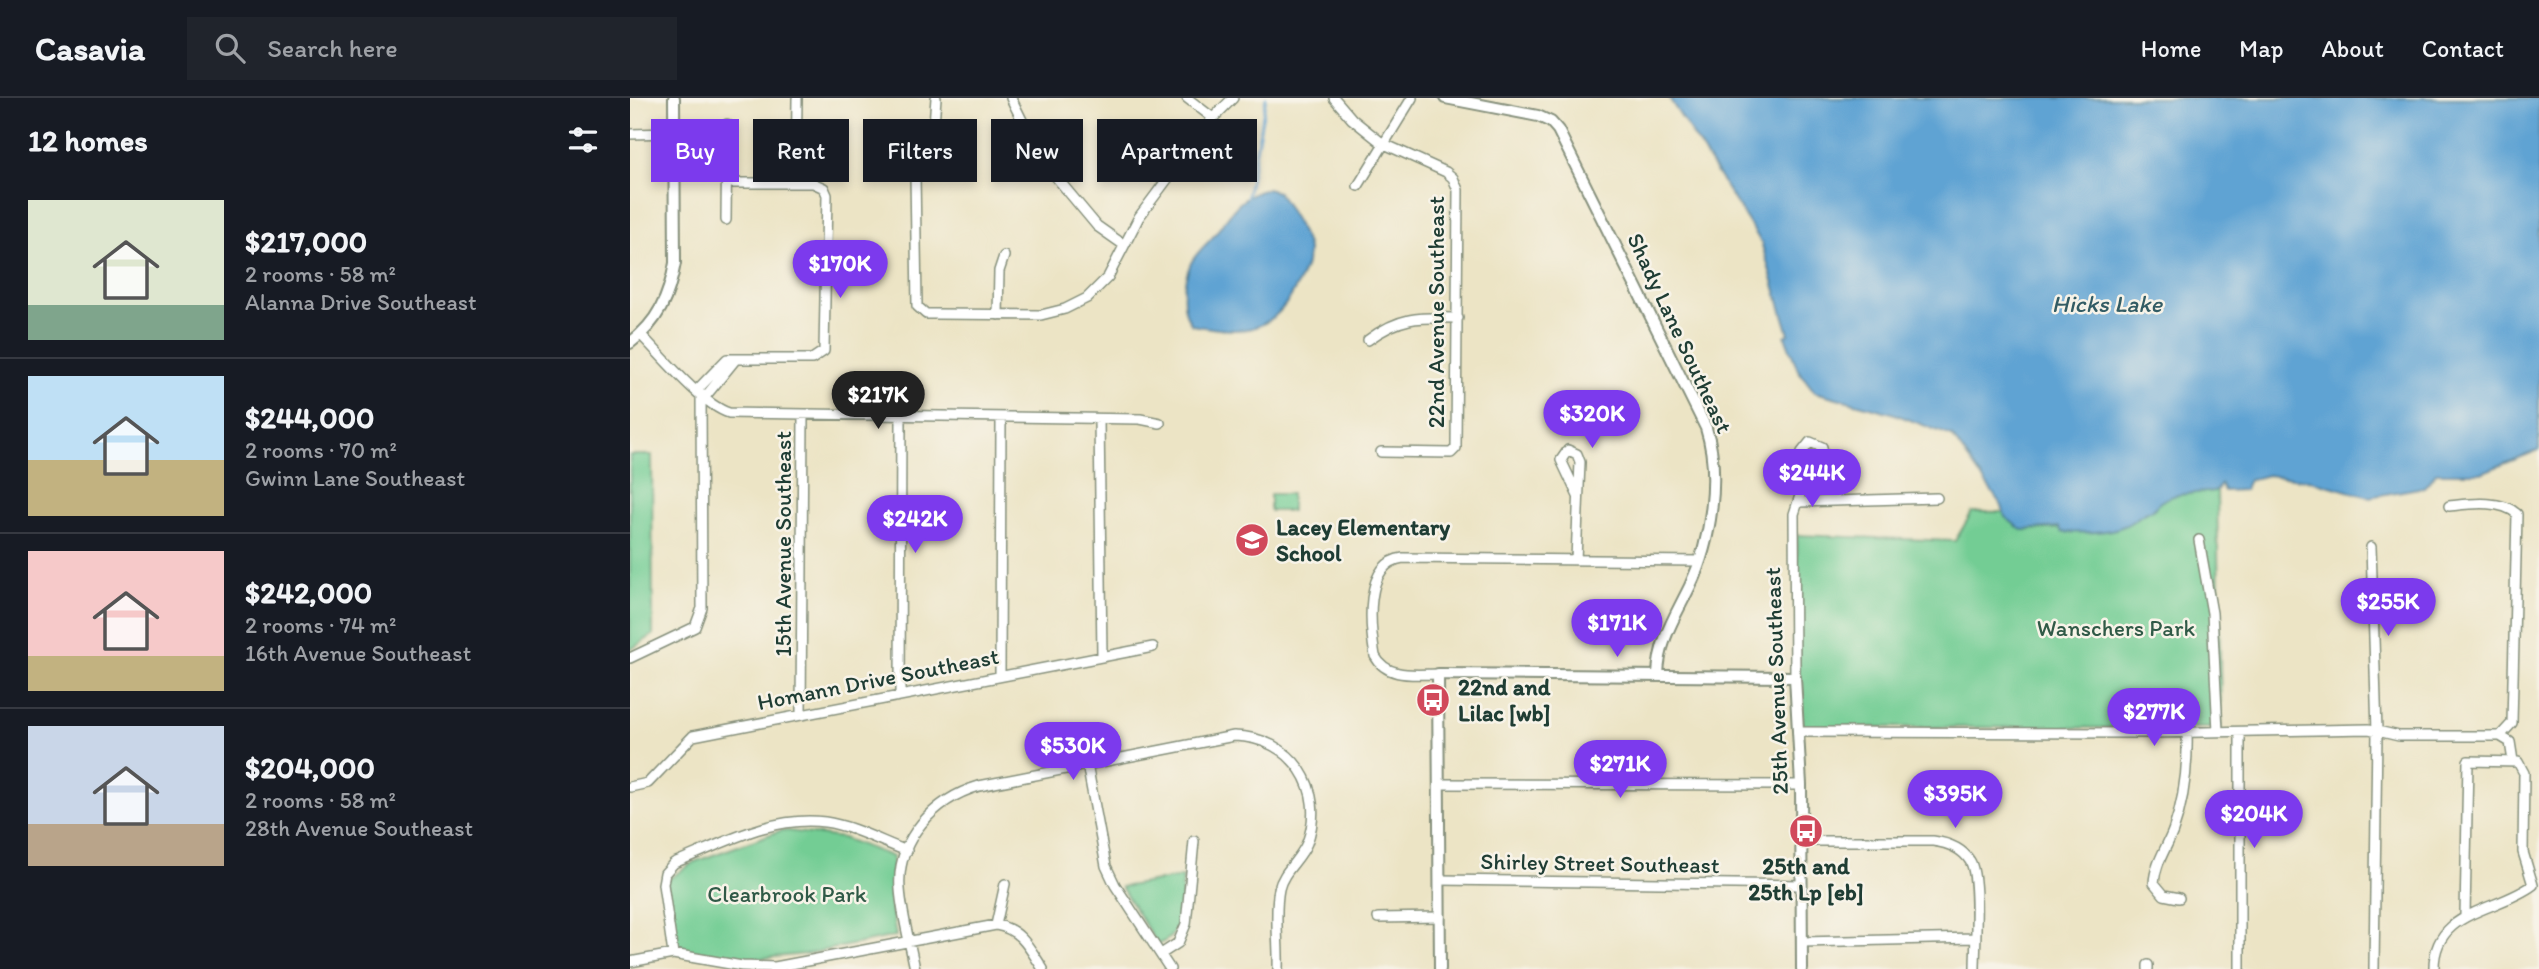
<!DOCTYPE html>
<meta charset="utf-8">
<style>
body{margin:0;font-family:Itim,sans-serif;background:#20242c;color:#f1f3f6;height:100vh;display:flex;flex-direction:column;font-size:26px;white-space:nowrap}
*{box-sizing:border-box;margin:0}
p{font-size:23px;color:#9ea1a6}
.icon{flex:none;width:38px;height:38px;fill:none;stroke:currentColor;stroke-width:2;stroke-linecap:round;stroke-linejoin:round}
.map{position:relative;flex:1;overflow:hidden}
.side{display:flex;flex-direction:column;background:#171b24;width:630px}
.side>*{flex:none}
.top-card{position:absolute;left:21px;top:21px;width:665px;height:63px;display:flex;gap:14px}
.price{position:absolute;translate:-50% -60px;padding:0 16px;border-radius:24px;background:#7c3aed;color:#fff;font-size:23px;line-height:46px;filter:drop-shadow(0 2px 4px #0008)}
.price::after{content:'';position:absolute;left:50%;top:42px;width:21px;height:16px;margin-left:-10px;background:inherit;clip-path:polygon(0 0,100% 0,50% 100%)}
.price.active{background:#222;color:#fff}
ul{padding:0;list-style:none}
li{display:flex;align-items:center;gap:21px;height:175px;padding:0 28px}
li+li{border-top:2px solid #363941}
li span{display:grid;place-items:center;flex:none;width:196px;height:140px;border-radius:0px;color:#555}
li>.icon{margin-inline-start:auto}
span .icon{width:84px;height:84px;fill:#fffc;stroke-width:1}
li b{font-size:30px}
h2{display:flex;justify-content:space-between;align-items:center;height:84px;padding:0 28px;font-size:30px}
.tag{padding:0 24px;border-radius:0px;background:#171b24;box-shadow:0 4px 10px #0003;font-size:24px;line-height:63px}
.tag.active{background:#7c3aed;color:#fff}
header{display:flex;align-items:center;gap:42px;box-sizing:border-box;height:98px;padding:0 35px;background:#171b24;border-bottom:2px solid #363941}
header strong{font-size:33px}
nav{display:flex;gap:38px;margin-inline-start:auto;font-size:24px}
.search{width:490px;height:63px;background:#20242c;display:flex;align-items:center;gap:18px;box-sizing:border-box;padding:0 24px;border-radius:0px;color:#9ea1a6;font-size:26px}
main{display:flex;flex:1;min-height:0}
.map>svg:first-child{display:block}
.green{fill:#73cd94;stroke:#498564;stroke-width:2}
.water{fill:#5fa3d3;stroke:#3f7084;stroke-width:2}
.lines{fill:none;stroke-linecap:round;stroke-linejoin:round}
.stream{stroke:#5fa3d3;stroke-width:2.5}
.minor-casing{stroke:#86907c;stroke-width:12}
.tertiary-casing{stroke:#86907c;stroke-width:14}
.minor{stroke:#fff;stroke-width:9}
.tertiary{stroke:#fff;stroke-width:10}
.labels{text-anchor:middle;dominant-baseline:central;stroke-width:5;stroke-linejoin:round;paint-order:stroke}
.street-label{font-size:23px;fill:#1f3d34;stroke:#f7f3e8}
.poi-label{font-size:23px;font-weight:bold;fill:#1f3d34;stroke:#f7f3e8;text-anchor:start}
.park-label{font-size:23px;fill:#305a47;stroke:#f7f3e8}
.water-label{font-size:24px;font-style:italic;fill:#325c64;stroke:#f7f3e8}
</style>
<header>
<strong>Casavia</strong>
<div class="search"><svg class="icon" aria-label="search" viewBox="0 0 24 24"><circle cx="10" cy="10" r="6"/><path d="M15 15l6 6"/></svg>Search here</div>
<nav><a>Home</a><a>Map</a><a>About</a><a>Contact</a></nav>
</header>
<main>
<section class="side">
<h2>12 homes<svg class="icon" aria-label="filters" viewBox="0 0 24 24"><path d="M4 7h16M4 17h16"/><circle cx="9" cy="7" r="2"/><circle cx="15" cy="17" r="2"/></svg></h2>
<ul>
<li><span style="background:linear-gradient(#dfe7d0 75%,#7fa58c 0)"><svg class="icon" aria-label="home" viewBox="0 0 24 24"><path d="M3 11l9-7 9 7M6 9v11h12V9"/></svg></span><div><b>$217,000</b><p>2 rooms · 58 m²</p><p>Alanna Drive Southeast</p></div></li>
<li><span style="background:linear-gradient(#bfe0f5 60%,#c2b280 0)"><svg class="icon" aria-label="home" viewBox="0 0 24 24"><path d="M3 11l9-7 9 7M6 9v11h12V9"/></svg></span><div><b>$244,000</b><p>2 rooms · 70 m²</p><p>Gwinn Lane Southeast</p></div></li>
<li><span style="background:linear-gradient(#f6c9c9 75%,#c2b280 0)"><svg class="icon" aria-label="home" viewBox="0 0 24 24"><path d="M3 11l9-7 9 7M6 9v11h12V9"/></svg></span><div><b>$242,000</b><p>2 rooms · 74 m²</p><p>16th Avenue Southeast</p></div></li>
<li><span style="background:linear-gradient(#c9d6e8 70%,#b9a48a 0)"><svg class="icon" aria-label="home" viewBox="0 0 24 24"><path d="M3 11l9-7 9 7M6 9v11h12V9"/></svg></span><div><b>$204,000</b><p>2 rooms · 58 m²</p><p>28th Avenue Southeast</p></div></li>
</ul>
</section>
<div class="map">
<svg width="1909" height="871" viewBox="0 0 1909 871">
<rect width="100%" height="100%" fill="#f7f3e8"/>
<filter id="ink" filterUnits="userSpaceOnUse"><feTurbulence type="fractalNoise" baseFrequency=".0143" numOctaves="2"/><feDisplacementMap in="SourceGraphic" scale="14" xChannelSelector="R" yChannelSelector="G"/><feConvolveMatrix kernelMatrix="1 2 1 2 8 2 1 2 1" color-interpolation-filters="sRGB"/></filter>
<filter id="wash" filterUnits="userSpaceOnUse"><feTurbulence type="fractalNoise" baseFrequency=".00686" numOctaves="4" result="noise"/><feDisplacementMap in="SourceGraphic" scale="28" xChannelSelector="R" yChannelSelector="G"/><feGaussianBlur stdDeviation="1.57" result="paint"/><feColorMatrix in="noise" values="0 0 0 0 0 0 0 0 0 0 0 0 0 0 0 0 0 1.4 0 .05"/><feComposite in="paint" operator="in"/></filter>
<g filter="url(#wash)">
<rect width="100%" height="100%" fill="#ece4c5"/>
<path class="green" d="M0,357H22L23,537L0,552Z
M1587,392L1591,630L1169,629L1167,437L1325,443L1342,414H1374L1375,419L1392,432L1494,428L1510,415L1523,412C1536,391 1566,398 1587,392Z
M640,396H661V413H640Z
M152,732L213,740L263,759L260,802L266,838L176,856L123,861L47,852L36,783L64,764Z
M553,779C551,801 555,840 527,846L491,789Z"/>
<path class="water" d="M1039,0H1909V352L1851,375H1806L1794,389L1739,399L1679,382L1637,377L1619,382L1614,392L1594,393L1591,386L1587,392C1566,398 1536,391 1523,412C1510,415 1506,423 1494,428C1478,435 1450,435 1432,434L1429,429L1392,432L1375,419L1372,408L1322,338L1262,315L1185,294L1168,272L1155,238L1159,236L1131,144Z
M637,91L648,94C656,107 677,138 678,152C678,166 671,180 664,193C639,239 609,235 562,227C549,211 553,183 561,165C567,153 579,145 586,135C600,115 612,96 637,91Z"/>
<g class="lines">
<path class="stream" d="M617,99L636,0"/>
</g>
</g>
<g filter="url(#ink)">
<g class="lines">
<g class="minor-casing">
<path id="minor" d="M306,0L304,26L285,76L287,208L296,216H305L411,217L435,211L457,200L478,179L509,119L583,20L603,0
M381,0L411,61L467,128L494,147
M557,0L583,20
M704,0L722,21L752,45L816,74L823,80L828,92L826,350L821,355L751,354
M0,36L43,35
M96,85H183L194,90L197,97L194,253L182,261H106
M166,85L167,0
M728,88L782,0
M96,122L97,26
M368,217L369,173L374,158
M11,237C32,258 71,306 99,315L510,321L530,325
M738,242C770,218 789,219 828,220
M67,292L97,261H106L75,299
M469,321L472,558
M1169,404L1307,400
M1819,408C1839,406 1871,401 1887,416L1882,625L1870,638
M1569,442L1582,515L1588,633
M1741,449L1747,633L1744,871
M946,462L950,364L947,356L938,352L931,362L948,398
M0,560L65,529L72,510L71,296
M808,576C785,576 757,581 745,558C740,529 733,465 773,460L1069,463
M370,577L371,320
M1165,579L1164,416L1176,379L1193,358L1192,349L1180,344L1172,354L1176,379
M270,597L271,318
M171,616L173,318
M1168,634L1521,635L1739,631L1769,638H1870L1880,644L1883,663
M457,666L476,768L485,787L540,871
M809,686L1171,687
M0,689L18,685L63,638L523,549
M1171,743H1303C1318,745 1332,750 1340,763C1350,778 1345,850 1345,871
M810,782L1172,787
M1549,800L1534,797L1524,785C1525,766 1536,751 1543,733C1555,700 1558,669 1557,634
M748,820L810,819
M366,827L375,786
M1172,844L1345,840
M43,856L33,786L35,775L44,765C92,746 142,717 195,724C223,728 250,743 277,753
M531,856L548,845L556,826L564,743
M0,864L43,856L112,868L145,869L366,827C391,831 400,851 413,871
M285,871C280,845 272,818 270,791C266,741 305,701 349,688L604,638C662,639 697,691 677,745C670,762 653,773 649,791C644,815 649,846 648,871
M1518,871V867
M1610,871V634
M1804,871C1803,812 1867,814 1903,787L1893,754L1894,675L1888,664L1838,663L1835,817"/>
</g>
<g class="tertiary-casing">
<path id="tertiary" d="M815,0L908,18L921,24L928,32L1076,330C1091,377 1081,444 1060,488C1045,519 1029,542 1028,577
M0,245C28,224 39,199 45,165L44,0
M810,871L808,576L1165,579L1171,687L1172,871"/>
</g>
<use href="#minor" class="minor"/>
<use href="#tertiary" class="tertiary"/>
</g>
</g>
<defs>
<g id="school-disc" transform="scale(1.75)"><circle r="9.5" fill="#d1495b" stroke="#f7f3e8"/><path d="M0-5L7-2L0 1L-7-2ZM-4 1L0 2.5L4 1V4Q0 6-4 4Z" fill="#fff"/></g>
<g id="bus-disc" transform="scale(1.75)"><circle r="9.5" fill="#d1495b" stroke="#f7f3e8"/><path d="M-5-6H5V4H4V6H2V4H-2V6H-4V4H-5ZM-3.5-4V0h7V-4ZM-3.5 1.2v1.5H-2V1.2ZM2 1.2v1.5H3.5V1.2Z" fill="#fff"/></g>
</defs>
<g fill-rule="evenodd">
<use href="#school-disc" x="622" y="442"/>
<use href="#bus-disc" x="803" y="602"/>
<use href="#bus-disc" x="1176" y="733"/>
</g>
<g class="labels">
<g class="street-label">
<text transform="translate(806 214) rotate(-90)">22nd Avenue Southeast</text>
<text transform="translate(1050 235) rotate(65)">Shady Lane Southeast</text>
<text transform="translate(153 446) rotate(-90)">15th Avenue Southeast</text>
<text transform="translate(248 581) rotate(-11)">Homann Drive Southeast</text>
<text transform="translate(1146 583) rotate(-92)">25th Avenue Southeast</text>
<text transform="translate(970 765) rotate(1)">Shirley Street Southeast</text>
</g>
<g class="poi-label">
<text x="646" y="429">Lacey Elementary<tspan x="646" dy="26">School</tspan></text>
<text x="828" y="589">22nd and<tspan x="828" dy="26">Lilac [wb]</tspan></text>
<text x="1176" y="768" text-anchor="middle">25th and<tspan x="1176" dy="26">25th Lp [eb]</tspan></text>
</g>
<g class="park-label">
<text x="1486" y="530">Wanschers Park</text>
<text x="157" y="796">Clearbrook Park</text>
</g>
<g class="water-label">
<text x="1477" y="205">Hicks Lake</text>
</g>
</g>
</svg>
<b class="price" style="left:210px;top:202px">$170K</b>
<b class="price active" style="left:248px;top:333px">$217K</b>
<b class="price" style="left:962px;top:352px">$320K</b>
<b class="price" style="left:1182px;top:411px">$244K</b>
<b class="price" style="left:285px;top:457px">$242K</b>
<b class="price" style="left:1758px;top:540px">$255K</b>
<b class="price" style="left:987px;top:561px">$171K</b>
<b class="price" style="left:1524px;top:650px">$277K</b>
<b class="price" style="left:443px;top:684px">$530K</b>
<b class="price" style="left:990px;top:702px">$271K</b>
<b class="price" style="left:1325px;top:732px">$395K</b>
<b class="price" style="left:1624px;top:752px">$204K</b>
<div class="top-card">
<a class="tag active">Buy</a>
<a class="tag">Rent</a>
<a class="tag">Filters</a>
<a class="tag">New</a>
<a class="tag">Apartment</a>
</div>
</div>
</main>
